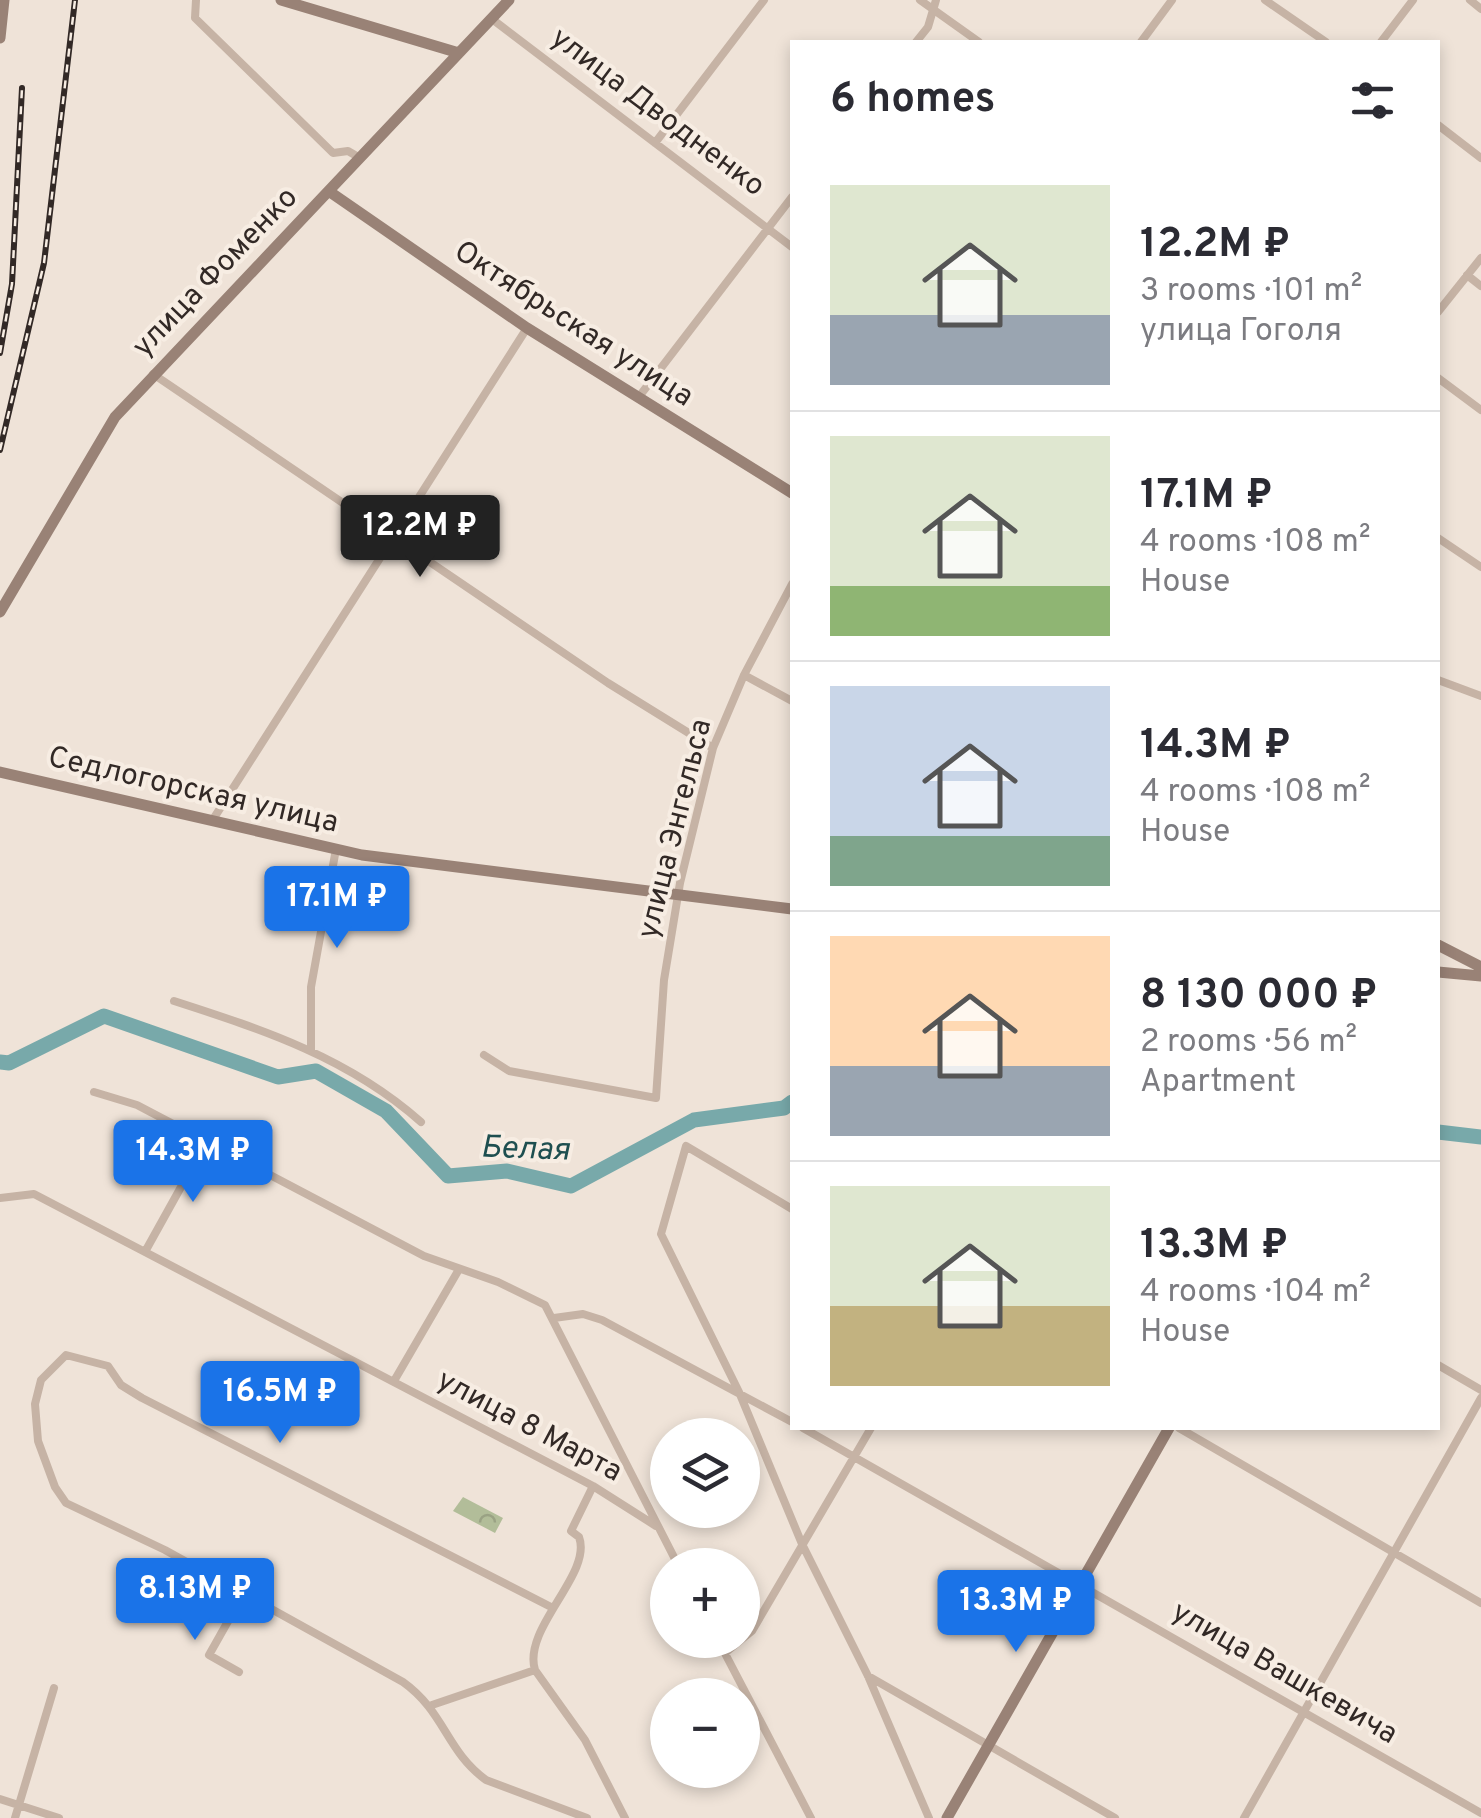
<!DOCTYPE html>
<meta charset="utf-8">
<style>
body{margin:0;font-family:Overpass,sans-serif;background:#f7f7f7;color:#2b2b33;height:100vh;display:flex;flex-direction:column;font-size:38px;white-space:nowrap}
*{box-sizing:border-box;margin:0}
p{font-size:32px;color:#7c7c81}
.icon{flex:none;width:55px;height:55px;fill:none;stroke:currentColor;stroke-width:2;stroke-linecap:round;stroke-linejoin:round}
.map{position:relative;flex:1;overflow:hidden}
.panel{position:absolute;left:790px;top:40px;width:650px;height:1390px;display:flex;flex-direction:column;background:#fff;border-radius:0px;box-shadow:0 5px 15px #0003}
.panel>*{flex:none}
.buttons{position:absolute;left:650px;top:1418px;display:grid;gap:20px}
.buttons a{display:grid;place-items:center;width:110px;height:110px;border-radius:50%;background:#fff;box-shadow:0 5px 15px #0003;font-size:50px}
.price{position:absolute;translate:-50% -85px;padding:0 22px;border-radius:10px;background:#1a73e8;color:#fff;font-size:32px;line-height:65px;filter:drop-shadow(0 2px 5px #0008)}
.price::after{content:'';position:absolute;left:50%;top:60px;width:30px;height:22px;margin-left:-15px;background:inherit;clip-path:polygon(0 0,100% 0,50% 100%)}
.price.on{background:#222;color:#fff}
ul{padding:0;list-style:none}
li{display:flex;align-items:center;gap:30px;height:250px;padding:0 40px}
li+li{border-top:2px solid #e1e1e2}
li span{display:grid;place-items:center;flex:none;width:280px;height:200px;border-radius:0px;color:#555}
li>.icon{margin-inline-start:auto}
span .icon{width:120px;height:120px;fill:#fffc;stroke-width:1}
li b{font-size:42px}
h2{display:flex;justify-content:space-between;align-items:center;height:120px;padding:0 40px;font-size:42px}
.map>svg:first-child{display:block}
.park{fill:url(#park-crowns)}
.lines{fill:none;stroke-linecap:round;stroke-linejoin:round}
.river{stroke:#78a9aa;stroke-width:15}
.street{stroke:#c6b3a5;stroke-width:8}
.secondary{stroke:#998276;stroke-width:11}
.rail-casing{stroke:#322926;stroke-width:6}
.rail{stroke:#f7ede3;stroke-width:2.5;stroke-dasharray:8;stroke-linecap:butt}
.labels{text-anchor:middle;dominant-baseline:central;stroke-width:8;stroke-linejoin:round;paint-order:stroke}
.street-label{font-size:30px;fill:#322926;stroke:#f7ede3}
.water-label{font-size:32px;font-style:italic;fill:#1e4f50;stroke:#f7ede3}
</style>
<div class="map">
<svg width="1481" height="1818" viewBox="0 0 1481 1818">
<defs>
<pattern id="park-crowns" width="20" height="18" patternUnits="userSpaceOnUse" patternTransform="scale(2.5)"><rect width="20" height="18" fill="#b2bd99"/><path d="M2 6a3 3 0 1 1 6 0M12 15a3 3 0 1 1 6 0" fill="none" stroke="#9aa284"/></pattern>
</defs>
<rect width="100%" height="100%" fill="#efe3d8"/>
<path class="park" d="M463,1497L503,1518L495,1533L453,1511Z"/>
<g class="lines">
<path class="river" d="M0,1062L9,1063L104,1016L278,1077L316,1071L386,1111L448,1176L507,1171L571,1186L694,1120L784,1108L792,1102
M1438,1132L1481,1137"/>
<path class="street" d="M196,0L195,18L333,153L348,151L360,158
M920,0L979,42
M1265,0L1326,42
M1470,0L1481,9
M492,19L792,247
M916,42L928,27L936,0
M1141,42L1172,0
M1381,42L1413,0
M1438,125L1481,158
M655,143L764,0
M1467,275L1481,286
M1438,312L1481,258
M153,374L608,683L713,748
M1438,378L1481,410
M638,398L792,197
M1438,538L1481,567
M744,675L792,701
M1438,680L1481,696
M212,821L527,328
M174,1001C264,1030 349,1058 421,1122
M311,1050V987L336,849
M484,1055L509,1071L656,1098L664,980L680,883L713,748L744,675L792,584
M94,1092L137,1105L424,1256L498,1282L545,1305L678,1565
M0,1198L34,1194L593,1486L656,1526
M792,1209L686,1146L661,1234L739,1392L802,1544L868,1676L929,1818
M146,1250L206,1142
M554,1318L583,1314L602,1320L792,1422
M1438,1365L1481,1390
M394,1381L458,1271
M803,1428L1481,1813
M1179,1428L1481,1603
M553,1608L142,1398L121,1385L108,1366L66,1355L41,1380L35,1404L38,1441L55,1487L66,1503L165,1550L403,1682C445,1712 446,1751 486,1780L587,1818
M718,1640L811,1818
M725,1653L752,1631L871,1428
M535,1670L585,1740L625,1818
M239,1672L209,1655L244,1593
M868,1676L1115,1818
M432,1705L535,1670C522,1628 593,1574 579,1537L571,1531L593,1486
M0,1799L59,1818
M15,1818L54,1688
M1244,1818L1481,1398"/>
<path class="secondary" d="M281,0L459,53
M0,38L4,0
M330,192L527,328L792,493
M0,612L115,417L509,0
M0,772L362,855L792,909
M1438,945L1481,967
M1438,972L1481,976
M947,1818L1169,1428"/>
<g class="rail-casing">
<path id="rail" d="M0,353L12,284L22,88
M0,450L44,263L75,0"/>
</g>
<use href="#rail" class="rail"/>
</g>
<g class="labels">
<g class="street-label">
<text transform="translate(657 113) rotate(37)">улица Дводненко</text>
<text transform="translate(216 273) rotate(-46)">улица Фоменко</text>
<text transform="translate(573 325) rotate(33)">Октябрьская улица</text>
<text transform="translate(193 791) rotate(13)">Седлогорская улица</text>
<text transform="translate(676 829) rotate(-76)">улица Энгельса</text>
<text transform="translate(529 1427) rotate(28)">улица 8 Марта</text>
<text transform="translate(1284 1674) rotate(30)">улица Вашкевича</text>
</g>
<g class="water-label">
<text transform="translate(525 1150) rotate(2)">Белая</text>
</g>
</g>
</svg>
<div class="buttons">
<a><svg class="icon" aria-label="layers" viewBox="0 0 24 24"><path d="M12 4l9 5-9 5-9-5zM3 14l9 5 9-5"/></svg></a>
<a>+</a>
<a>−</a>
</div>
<b class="price on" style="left:420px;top:580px">12.2M ₽</b>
<b class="price" style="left:337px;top:951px">17.1M ₽</b>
<b class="price" style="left:193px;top:1205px">14.3M ₽</b>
<b class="price" style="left:280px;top:1446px">16.5M ₽</b>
<b class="price" style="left:195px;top:1643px">8.13M ₽</b>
<b class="price" style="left:1016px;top:1655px">13.3M ₽</b>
<section class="panel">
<h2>6 homes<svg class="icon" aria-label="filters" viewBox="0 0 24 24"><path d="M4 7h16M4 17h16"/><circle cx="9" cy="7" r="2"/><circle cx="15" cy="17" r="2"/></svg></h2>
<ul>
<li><span style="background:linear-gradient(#dfe7d0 65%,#9aa5b1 0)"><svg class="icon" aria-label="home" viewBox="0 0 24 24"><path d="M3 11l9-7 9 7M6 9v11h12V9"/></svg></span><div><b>12.2M ₽</b><p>3 rooms · 101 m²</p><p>улица Гоголя</p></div></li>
<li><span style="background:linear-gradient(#dfe7d0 75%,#8fb573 0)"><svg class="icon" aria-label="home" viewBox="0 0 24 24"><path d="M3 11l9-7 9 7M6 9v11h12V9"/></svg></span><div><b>17.1M ₽</b><p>4 rooms · 108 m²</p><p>House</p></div></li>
<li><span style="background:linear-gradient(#c9d6e8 75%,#7fa58c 0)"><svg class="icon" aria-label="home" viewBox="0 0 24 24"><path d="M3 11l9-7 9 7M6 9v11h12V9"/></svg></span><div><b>14.3M ₽</b><p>4 rooms · 108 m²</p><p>House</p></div></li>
<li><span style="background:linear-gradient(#ffd9b3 65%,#9aa5b1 0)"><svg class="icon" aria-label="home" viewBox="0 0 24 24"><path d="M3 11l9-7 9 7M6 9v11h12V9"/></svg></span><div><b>8 130 000 ₽</b><p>2 rooms · 56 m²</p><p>Apartment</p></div></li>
<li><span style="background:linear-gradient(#dfe7d0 60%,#c2b280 0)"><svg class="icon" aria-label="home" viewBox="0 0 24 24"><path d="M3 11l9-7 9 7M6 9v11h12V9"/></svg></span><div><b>13.3M ₽</b><p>4 rooms · 104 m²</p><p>House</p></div></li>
</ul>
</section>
</div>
